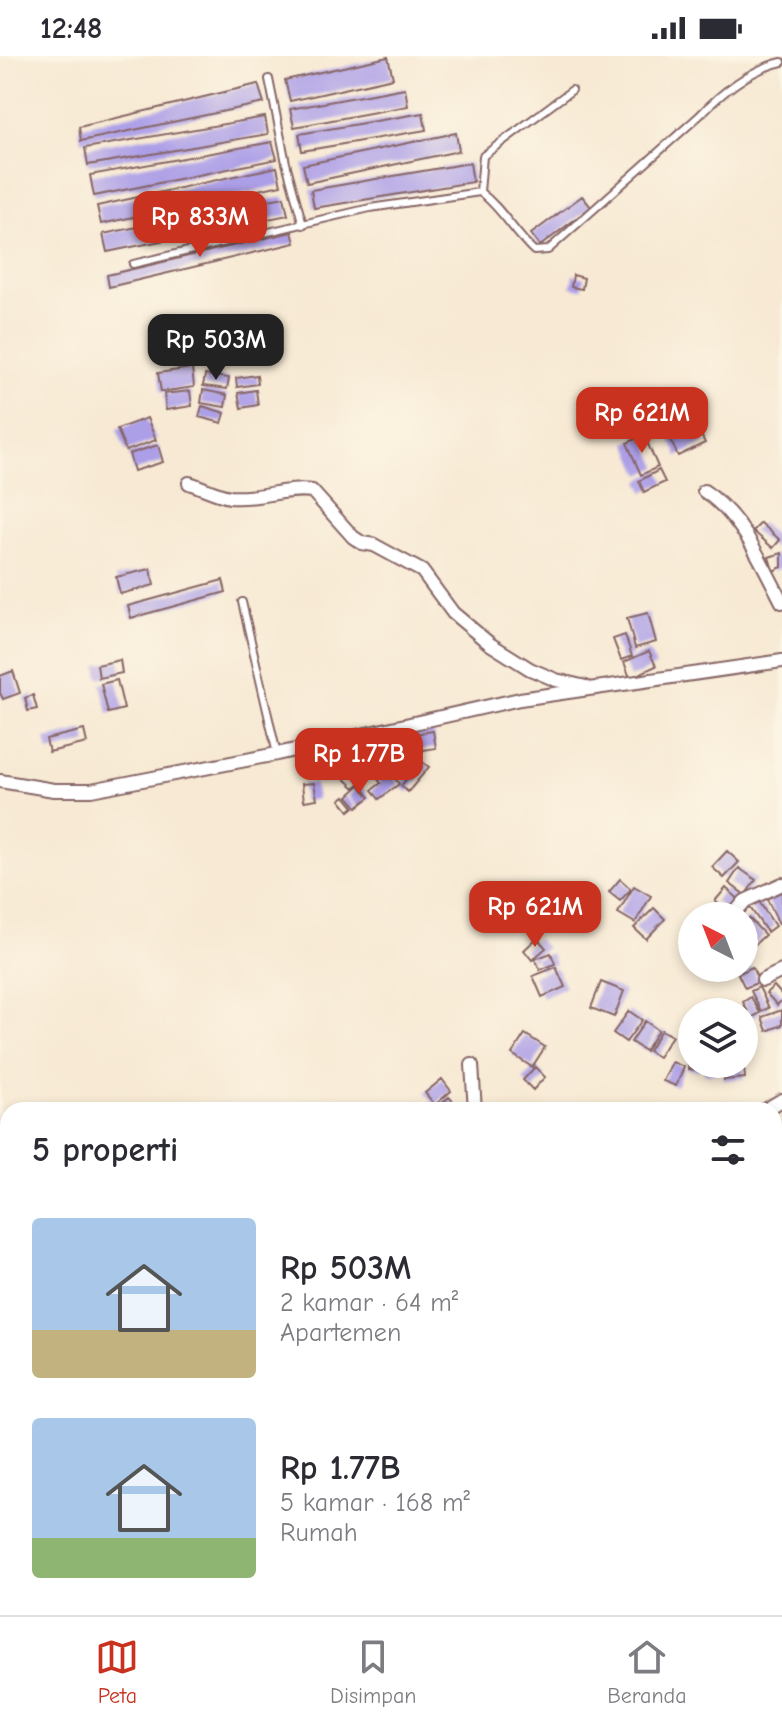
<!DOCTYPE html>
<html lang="id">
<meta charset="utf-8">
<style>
body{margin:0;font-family:"Comic Neue",sans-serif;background:#f7f7f7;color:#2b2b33;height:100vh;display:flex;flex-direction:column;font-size:30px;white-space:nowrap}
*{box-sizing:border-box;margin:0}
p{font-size:26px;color:#7c7c81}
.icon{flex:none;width:44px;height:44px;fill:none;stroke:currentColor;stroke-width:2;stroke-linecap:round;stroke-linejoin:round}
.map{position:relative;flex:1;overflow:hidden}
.side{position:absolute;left:0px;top:1046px;width:782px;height:514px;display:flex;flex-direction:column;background:#fff;border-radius:24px 24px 0 0;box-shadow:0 4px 12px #0003}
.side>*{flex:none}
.needle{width:52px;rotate:318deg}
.buttons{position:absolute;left:678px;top:846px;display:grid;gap:16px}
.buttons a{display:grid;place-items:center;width:80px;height:80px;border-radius:50%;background:#fff;box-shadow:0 4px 12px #0003;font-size:40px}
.price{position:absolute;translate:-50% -68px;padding:0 18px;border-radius:16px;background:#c8321e;color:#fff;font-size:26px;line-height:52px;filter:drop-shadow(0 2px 4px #0008)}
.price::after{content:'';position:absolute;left:50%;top:48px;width:24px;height:18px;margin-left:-12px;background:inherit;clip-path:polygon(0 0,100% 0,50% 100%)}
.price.selected{background:#222;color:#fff}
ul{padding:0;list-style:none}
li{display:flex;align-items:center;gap:24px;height:200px;padding:0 32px}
li span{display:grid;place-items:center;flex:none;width:224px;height:160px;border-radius:8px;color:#555}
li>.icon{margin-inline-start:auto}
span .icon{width:96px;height:96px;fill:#fffc;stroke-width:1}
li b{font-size:34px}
h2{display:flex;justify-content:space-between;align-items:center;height:96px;padding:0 32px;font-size:34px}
.status{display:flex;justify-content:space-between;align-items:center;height:56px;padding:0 40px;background:#fff;direction:ltr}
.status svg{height:22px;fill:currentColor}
.menu{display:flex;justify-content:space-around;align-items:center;height:112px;border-top:2px solid #e1e1e2;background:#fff;font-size:22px;color:#7c7c81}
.menu a{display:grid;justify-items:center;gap:4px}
.menu .selected{color:#c8321e}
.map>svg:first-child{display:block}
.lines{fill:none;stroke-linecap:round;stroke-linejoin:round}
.river{stroke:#78a7e2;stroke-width:22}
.building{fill:#ac9ee7}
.lane-casing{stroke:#876666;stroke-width:10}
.street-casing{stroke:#876666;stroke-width:16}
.lane{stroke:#fff;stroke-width:6}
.street{stroke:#fff;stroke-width:12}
</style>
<div class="status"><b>12:48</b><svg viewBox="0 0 49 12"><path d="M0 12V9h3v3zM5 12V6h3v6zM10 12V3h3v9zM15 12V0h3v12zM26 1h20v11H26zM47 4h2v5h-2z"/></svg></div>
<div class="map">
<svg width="782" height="1559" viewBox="0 0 782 1559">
<rect width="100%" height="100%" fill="#fcf5e5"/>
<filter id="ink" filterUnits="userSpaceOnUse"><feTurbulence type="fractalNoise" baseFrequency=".0125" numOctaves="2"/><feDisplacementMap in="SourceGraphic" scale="16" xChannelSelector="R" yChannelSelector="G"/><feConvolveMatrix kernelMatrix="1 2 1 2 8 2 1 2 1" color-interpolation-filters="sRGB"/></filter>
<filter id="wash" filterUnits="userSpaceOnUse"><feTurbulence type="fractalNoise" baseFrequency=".006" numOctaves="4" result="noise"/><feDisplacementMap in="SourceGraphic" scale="32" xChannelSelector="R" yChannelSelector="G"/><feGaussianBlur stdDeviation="1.8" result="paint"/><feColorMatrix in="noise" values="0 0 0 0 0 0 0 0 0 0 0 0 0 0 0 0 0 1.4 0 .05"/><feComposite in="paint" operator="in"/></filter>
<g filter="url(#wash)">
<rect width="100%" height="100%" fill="#f7e9d3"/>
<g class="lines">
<path class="river" d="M0,1213L8,1215"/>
</g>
<g id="blocks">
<path class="building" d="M388,1L393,22L290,45L285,24Z
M258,28L264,47L81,85L79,71Z
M405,32L408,50L294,71L290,53Z
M423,57L426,74L302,95L299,78Z
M265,61L268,78L88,109L85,92Z
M456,77L459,95L307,127L303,109Z
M272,86L277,103L94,140L90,119Z
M470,107L473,126L314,152L311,134Z
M277,111L281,129L101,168L97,150Z
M582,140L591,151L540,190L531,178Z
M284,141L288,159L107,196L103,178Z
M292,176L295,187L109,231L107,219Z
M573,219L584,222L582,233L571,231Z
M192,312L194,331L161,336L158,317Z
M205,319L229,322L227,333L203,330Z
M257,319L258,328L237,331L236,322Z
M203,334L227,339L225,351L201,347Z
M256,334L258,349L241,352L238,337Z
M190,335L192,350L166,354L164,338Z
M202,350L225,357L222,367L199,361Z
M690,356L705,387L678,400L663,369Z
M147,362L156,384L126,395L117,373Z
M644,379L658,411L641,419L627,387Z
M158,389L163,406L134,415L129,398Z
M659,414L665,426L644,436L639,425Z
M761,467L780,484L773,492L753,475Z
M782,497V511L773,515L769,501Z
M150,513L154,529L120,538L116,521Z
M223,524L226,536L131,562L128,550Z
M648,557L656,586L635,592L627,562Z
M625,579L632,600L621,604L613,583Z
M649,595L656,610L630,622L624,606Z
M120,604L122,617L99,622L97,609Z
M13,615L20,637L3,643L0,637V620Z
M117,624L124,653L108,657L101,628Z
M33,639L37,653L28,655L25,642Z
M84,674L87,687L49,696L46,683Z
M433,675L436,692L417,695L414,678Z
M403,692L419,703L408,717L393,706Z
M421,705L429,711L408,736L401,730Z
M357,706L369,717L355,732L343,721Z
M378,711L387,722L392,719L399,728L379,743L372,734L381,727L372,716Z
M314,727L317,743L304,745L302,728Z
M360,729L370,741L357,751L348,740Z
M345,740L354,751L349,755L340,744Z
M727,795L739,806L724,822L712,811Z
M739,812L756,824L745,839L729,827Z
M620,823L631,833L620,845L609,836Z
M634,830L651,840L635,867L618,857Z
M726,832L742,846L731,859L715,845Z
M782,834V866L779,868L766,841Z
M758,844L775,870L767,876L749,850Z
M654,852L665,863L646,883L634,872Z
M749,862L765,879L754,889L744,879V866Z
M537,882L546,892L532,904L524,894Z
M551,897L555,908L540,914L535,903Z
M556,911L565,931L542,941L533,920Z
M752,911L759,926L745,932L738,918Z
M601,926L624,935L614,961L591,952Z
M774,930L782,939V944L777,949L766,937Z
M759,931L769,952L761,955L751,935Z
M751,941L760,957L751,962L743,946Z
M782,954V969L767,975L762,961Z
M629,955L642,964L626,986L613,977Z
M645,965L658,974L645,995L631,986Z
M661,974L672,980L658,1001L648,995Z
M525,978L545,991L532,1011L512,998Z
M690,985H692V1008H700L699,1014L688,1013Z
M672,1006L684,1011L676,1030L663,1025Z
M704,1008H720V1017L704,1018Z
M535,1011L545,1021L533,1034L523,1024Z
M744,1011L745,1022L724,1024V1012Z
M442,1023L451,1035L435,1049L425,1037Z
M449,1041L461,1054H435Z
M695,1046L697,1054H673L672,1053Z
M782,1141V1158L774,1165V1148Z
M782,1253V1282L777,1284L774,1277V1256Z
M776,1304L782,1310V1314L774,1323Z
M782,1325V1352L778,1353L774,1327Z
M782,1489V1509L774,1511V1491Z
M782,1515V1535L774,1537V1517Z
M266,1552H276L277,1559H267Z
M659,1552H708V1553L685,1559H660Z"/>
</g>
</g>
<g filter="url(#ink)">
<use href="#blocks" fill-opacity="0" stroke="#876666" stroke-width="2"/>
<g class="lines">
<g class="lane-casing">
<path id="lane" d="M269,23L286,107L303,169
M480,136L483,100L572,34
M133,208L370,152L480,136C502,152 514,177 534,195L548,194L699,60C721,37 751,13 782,6
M242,546L277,698
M774,1478L782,1475"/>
</g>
<g class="street-casing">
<path id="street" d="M189,427C202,431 217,439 230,441C258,444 286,431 312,435L353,481L362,487L374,489L422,515L453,557L490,588L530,613L556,624L586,631
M704,435C743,461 761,506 782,546
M0,725L54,734H91L277,698L520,643L782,605
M734,858L745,845L782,828
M763,924L782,915
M472,1009L475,1054
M765,1054L782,1044
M774,1289L782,1286
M774,1357L782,1360"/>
</g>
<use href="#lane" class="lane"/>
<use href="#street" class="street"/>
</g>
</g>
</svg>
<div class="buttons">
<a><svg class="needle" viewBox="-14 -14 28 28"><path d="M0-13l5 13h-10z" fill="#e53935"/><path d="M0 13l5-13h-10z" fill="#7c7c81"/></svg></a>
<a><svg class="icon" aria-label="layers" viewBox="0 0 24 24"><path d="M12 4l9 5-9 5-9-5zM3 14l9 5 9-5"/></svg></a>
</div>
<b class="price" style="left:200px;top:203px">Rp 833M</b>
<b class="price selected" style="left:216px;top:326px">Rp 503M</b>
<b class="price" style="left:642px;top:399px">Rp 621M</b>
<b class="price" style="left:359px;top:740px">Rp 1.77B</b>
<b class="price" style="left:535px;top:893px">Rp 621M</b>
<section class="side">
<h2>5 properti<svg class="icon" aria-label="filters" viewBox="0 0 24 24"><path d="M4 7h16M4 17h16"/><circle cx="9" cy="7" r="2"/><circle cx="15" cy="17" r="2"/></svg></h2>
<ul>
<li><span style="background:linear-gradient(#a9c7e8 70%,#c2b280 0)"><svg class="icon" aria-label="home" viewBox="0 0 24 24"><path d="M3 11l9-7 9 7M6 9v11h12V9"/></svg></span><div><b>Rp 503M</b><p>2 kamar · 64 m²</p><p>Apartemen</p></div></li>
<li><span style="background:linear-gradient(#a9c7e8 75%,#8fb573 0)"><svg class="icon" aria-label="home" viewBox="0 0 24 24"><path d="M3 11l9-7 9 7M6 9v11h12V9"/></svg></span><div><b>Rp 1.77B</b><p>5 kamar · 168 m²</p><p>Rumah</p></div></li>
</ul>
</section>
</div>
<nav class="menu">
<a class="selected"><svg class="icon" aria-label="map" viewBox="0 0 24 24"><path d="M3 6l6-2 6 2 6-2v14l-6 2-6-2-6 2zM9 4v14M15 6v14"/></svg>Peta</a>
<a><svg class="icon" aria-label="saved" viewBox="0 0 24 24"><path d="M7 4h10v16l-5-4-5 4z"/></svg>Disimpan</a>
<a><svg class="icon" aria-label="home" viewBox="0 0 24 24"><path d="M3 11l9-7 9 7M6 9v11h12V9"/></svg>Beranda</a>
</nav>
